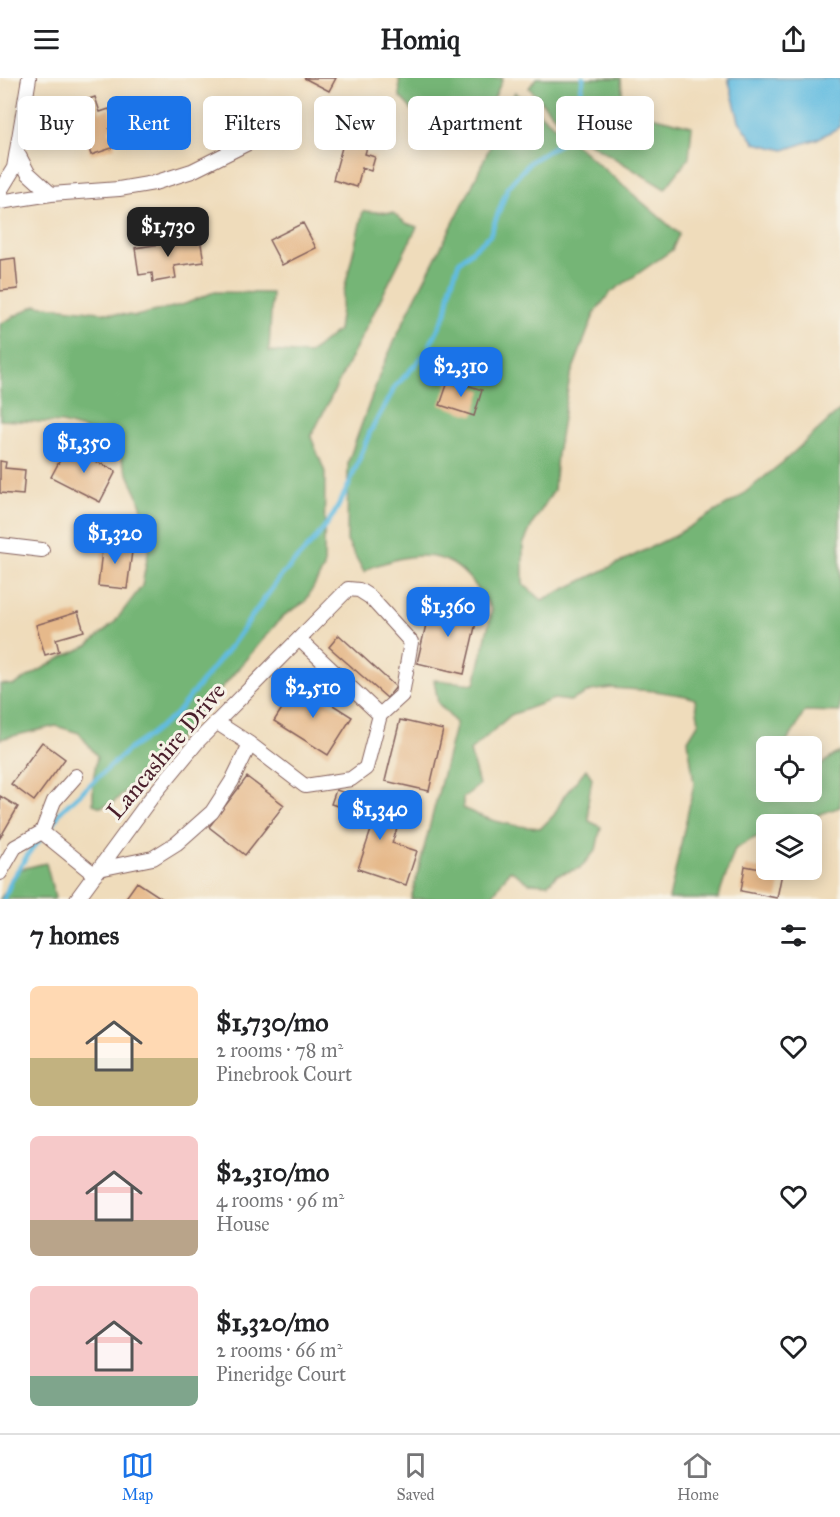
<!DOCTYPE html>
<meta charset="utf-8">
<style>
body{margin:0;font-family:"IM FELL Great Primer",serif;background:#f2f2f2;color:#202124;height:100vh;display:flex;flex-direction:column;font-size:22px;white-space:nowrap}
*{box-sizing:border-box;margin:0}
p{font-size:20px;color:#757577}
.icon{flex:none;width:33px;height:33px;fill:none;stroke:currentColor;stroke-width:2;stroke-linecap:round;stroke-linejoin:round}
.map{position:relative;height:821px;overflow:hidden}
.details{display:flex;flex-direction:column;background:#fff;flex:1}
.details>*{flex:none}
.top-card{position:absolute;left:18px;top:18px;width:804px;height:54px;display:flex;gap:12px}
.tools{position:absolute;left:756px;top:658px;display:grid;gap:12px}
.tools a{display:grid;place-items:center;width:66px;height:66px;border-radius:9px;background:#fff;box-shadow:0 3px 15px #0003;font-size:30px}
.price{position:absolute;translate:-50% -51px;padding:0 14px;border-radius:12px;background:#1a73e8;color:#fff;font-size:20px;line-height:39px;filter:drop-shadow(0 2px 3px #0008)}
.price::after{content:'';position:absolute;left:50%;top:36px;width:18px;height:14px;margin-left:-9px;background:inherit;clip-path:polygon(0 0,100% 0,50% 100%)}
.price.active{background:#222;color:#fff}
ul{padding:0;list-style:none}
li{display:flex;align-items:center;gap:18px;height:150px;padding:0 30px}
li span{display:grid;place-items:center;flex:none;width:168px;height:120px;border-radius:9px;color:#555}
li>.icon{margin-inline-start:auto}
span .icon{width:72px;height:72px;fill:#fffc;stroke-width:1}
li b{font-size:26px}
h2{display:flex;justify-content:space-between;align-items:center;height:72px;padding:0 30px;font-size:26px}
.tag{padding:0 21px;border-radius:9px;background:#fff;box-shadow:0 3px 15px #0003;font-size:21px;line-height:54px}
.tag.active{background:#1a73e8;color:#fff}
header{display:flex;justify-content:space-between;align-items:center;height:78px;padding:0 30px;background:#fff;font-size:27px;font-weight:700}
.menu{display:flex;justify-content:space-around;align-items:center;height:84px;border-top:2px solid #e0e0e0;background:#fff;font-size:16px;color:#757577}
.menu a{display:grid;justify-items:center;gap:3px}
.menu .active{color:#1a73e8}
.map>svg:first-child{display:block}
.forest{fill:#75b576;stroke:#606a50;stroke-width:1.5}
.water{fill:#62bce0;stroke:#566e86;stroke-width:1.5}
.lines{fill:none;stroke-linecap:round;stroke-linejoin:round}
.stream{stroke:#62bce0;stroke-width:5}
.building{fill:#e6b98b}
.minor-casing{stroke:#84615d;stroke-width:16}
.minor{stroke:#fff;stroke-width:14}
.labels{text-anchor:middle;dominant-baseline:central;stroke-width:6;stroke-linejoin:round;paint-order:stroke}
.street-label{font-size:24px;fill:#4a1f2b;stroke:#f7f3e8}
</style>
<header><svg class="icon" aria-label="menu" viewBox="0 0 24 24"><path d="M4 6h16M4 12h16M4 18h16"/></svg>Homiq<svg class="icon" aria-label="share" viewBox="0 0 24 24"><path d="M12 15V3M7 8l5-5 5 5M5 13v7h14v-7"/></svg></header>
<div class="map">
<svg width="840" height="821" viewBox="0 0 840 821">
<rect width="100%" height="100%" fill="#f7f3e8"/>
<filter id="ink" filterUnits="userSpaceOnUse"><feTurbulence type="fractalNoise" baseFrequency=".0167" numOctaves="2"/><feDisplacementMap in="SourceGraphic" scale="12" xChannelSelector="R" yChannelSelector="G"/><feConvolveMatrix kernelMatrix="1 2 1 2 8 2 1 2 1" color-interpolation-filters="sRGB"/></filter>
<filter id="wash" filterUnits="userSpaceOnUse"><feTurbulence type="fractalNoise" baseFrequency=".008" numOctaves="4" result="noise"/><feDisplacementMap in="SourceGraphic" scale="24" xChannelSelector="R" yChannelSelector="G"/><feGaussianBlur stdDeviation="1.35" result="paint"/><feColorMatrix in="noise" values="0 0 0 0 0 0 0 0 0 0 0 0 0 0 0 0 0 1.4 0 .05"/><feComposite in="paint" operator="in"/></filter>
<g filter="url(#wash)">
<rect width="100%" height="100%" fill="#efdcbb"/>
<path class="forest" d="M399,0H503L479,55L439,45L417,37L400,19Z
M536,0H621L623,24L651,38L692,48L689,80L665,111L565,50L529,10Z
M515,14L679,156L672,172L610,215L595,234L570,299L557,376L554,412L533,445L523,467V506L542,522L672,459L737,421L783,384L840,332V634L805,633L792,656L782,669H766V714H812C812,692 822,684 840,674V729L790,747H766V756L752,761L735,771L718,821H669L694,706L688,662L699,644L695,621L686,618L655,613L611,610L591,613L570,623L554,621L511,637L470,673L479,707L463,720V730C487,743 514,749 541,750L554,737L564,718L586,691L592,700L588,724L589,743L601,749L596,772L580,790L557,797L548,806L529,805L510,792L490,821H411L456,645L438,625L434,602L475,606L492,532C466,490 446,468 394,482C383,486 372,487 364,494L347,463L348,384L382,290L409,232L471,110Z
M363,133L393,135L406,145L417,149L311,359L325,394L324,490L305,524L283,538L173,667L114,724L101,729L93,726V702L97,678L79,655L56,648L0,661V606L14,607L61,580L87,568L114,545L142,508L151,458L138,419L112,359L62,345L0,342V246L36,227L136,238L185,226L214,214L272,215L269,273L309,276L338,252L343,217Z
M46,785L55,820L54,821H0L21,791Z"/>
<path class="water" d="M728,0H840V49L817,61L784,72L755,65L739,43Z"/>
<g class="lines">
<path class="stream" d="M4,821L12,801L33,769L48,754L61,733L128,672L146,660L175,637L233,565L280,499L314,463L334,436L348,409L370,354L395,309L426,275L446,235L451,207L459,184L490,157L508,109L531,83L569,60L584,45L581,14L583,0"/>
</g>
<g id="blocks">
<path class="building" d="M304,0H336L329,13Z
M95,19L100,34L109,31L115,48L109,51L115,69L91,77L74,26Z
M352,54L370,59L365,76L375,79L371,93L362,90L357,109L333,102L344,62L349,63Z
M303,145L316,170L282,187L269,162Z
M200,160L204,184L174,188L176,200L153,204L152,195L139,197L135,170Z
M15,180L18,211L0,213V182Z
M449,301L482,312L474,338L440,327Z
M67,369L116,393L100,424L51,399Z
M0,383L6,384L5,390L25,392L23,417L0,415Z
M103,463L133,466L127,511L98,508Z
M431,525L478,536L464,596L417,585Z
M78,534L84,553L56,561L59,573L45,577L36,547Z
M339,557L396,609L387,620L329,569Z
M298,605L352,639L328,677L274,643Z
M400,642L443,652L429,713L385,703Z
M42,664L65,681L34,723L11,706Z
M247,699L284,727L245,777L209,749Z
M336,712L380,726L377,734L400,742L392,765L417,773L406,807L358,791L375,740L331,726Z
M0,718L18,729L0,760Z
M745,788L782,795L777,820L741,813Z
M137,804L163,821H125Z"/>
</g>
</g>
<g filter="url(#ink)">
<use href="#blocks" fill-opacity="0" stroke="#84615d" stroke-width="1.5"/>
<g class="lines">
<g class="minor-casing">
<path id="minor" d="M17,74L28,95L51,116
M0,113L14,90L29,0
M0,124L51,116L119,111L154,105L192,93L250,64
M0,467L42,472
M216,644L250,666L305,708L351,701L366,690L380,637
M42,754L95,797
M99,791L153,780L177,765L212,734L232,703L250,666
M0,795L15,769L42,754L54,723L76,698
M77,821L151,720L198,663L348,511L359,512L370,519L411,564L402,617L380,637L299,561"/>
</g>
<use href="#minor" class="minor"/>
</g>
</g>
<g class="labels">
<g class="street-label">
<text transform="translate(166 673) rotate(-50)">Lancashire Drive</text>
</g>
</g>
</svg>
<div class="tools">
<a><svg class="icon" aria-label="locate" viewBox="0 0 24 24"><circle cx="12" cy="12" r="6"/><path d="M12 2v4M12 18v4M2 12h4M18 12h4"/></svg></a>
<a><svg class="icon" aria-label="layers" viewBox="0 0 24 24"><path d="M12 4l9 5-9 5-9-5zM3 14l9 5 9-5"/></svg></a>
</div>
<b class="price active" style="left:168px;top:180px">$1,730</b>
<b class="price" style="left:461px;top:320px">$2,310</b>
<b class="price" style="left:84px;top:396px">$1,350</b>
<b class="price" style="left:115px;top:487px">$1,320</b>
<b class="price" style="left:448px;top:560px">$1,360</b>
<b class="price" style="left:313px;top:641px">$2,510</b>
<b class="price" style="left:380px;top:763px">$1,340</b>
<div class="top-card">
<a class="tag">Buy</a>
<a class="tag active">Rent</a>
<a class="tag">Filters</a>
<a class="tag">New</a>
<a class="tag">Apartment</a>
<a class="tag">House</a>
</div>
</div>
<section class="details">
<h2>7 homes<svg class="icon" aria-label="filters" viewBox="0 0 24 24"><path d="M4 7h16M4 17h16"/><circle cx="9" cy="7" r="2"/><circle cx="15" cy="17" r="2"/></svg></h2>
<ul>
<li><span style="background:linear-gradient(#ffd9b3 60%,#c2b280 0)"><svg class="icon" aria-label="home" viewBox="0 0 24 24"><path d="M3 11l9-7 9 7M6 9v11h12V9"/></svg></span><div><b>$1,730/mo</b><p>2 rooms · 78 m²</p><p>Pinebrook Court</p></div><svg class="icon" aria-label="heart" viewBox="0 0 24 24"><path d="M12 20l-8-8c-3-5 5-10 8-4 3-6 11-1 8 4z"/></svg></li>
<li><span style="background:linear-gradient(#f6c9c9 70%,#b9a48a 0)"><svg class="icon" aria-label="home" viewBox="0 0 24 24"><path d="M3 11l9-7 9 7M6 9v11h12V9"/></svg></span><div><b>$2,310/mo</b><p>4 rooms · 96 m²</p><p>House</p></div><svg class="icon" aria-label="heart" viewBox="0 0 24 24"><path d="M12 20l-8-8c-3-5 5-10 8-4 3-6 11-1 8 4z"/></svg></li>
<li><span style="background:linear-gradient(#f6c9c9 75%,#7fa58c 0)"><svg class="icon" aria-label="home" viewBox="0 0 24 24"><path d="M3 11l9-7 9 7M6 9v11h12V9"/></svg></span><div><b>$1,320/mo</b><p>2 rooms · 66 m²</p><p>Pineridge Court</p></div><svg class="icon" aria-label="heart" viewBox="0 0 24 24"><path d="M12 20l-8-8c-3-5 5-10 8-4 3-6 11-1 8 4z"/></svg></li>
</ul>
</section>
<nav class="menu">
<a class="active"><svg class="icon" aria-label="map" viewBox="0 0 24 24"><path d="M3 6l6-2 6 2 6-2v14l-6 2-6-2-6 2zM9 4v14M15 6v14"/></svg>Map</a>
<a><svg class="icon" aria-label="saved" viewBox="0 0 24 24"><path d="M7 4h10v16l-5-4-5 4z"/></svg>Saved</a>
<a><svg class="icon" aria-label="home" viewBox="0 0 24 24"><path d="M3 11l9-7 9 7M6 9v11h12V9"/></svg>Home</a>
</nav>
